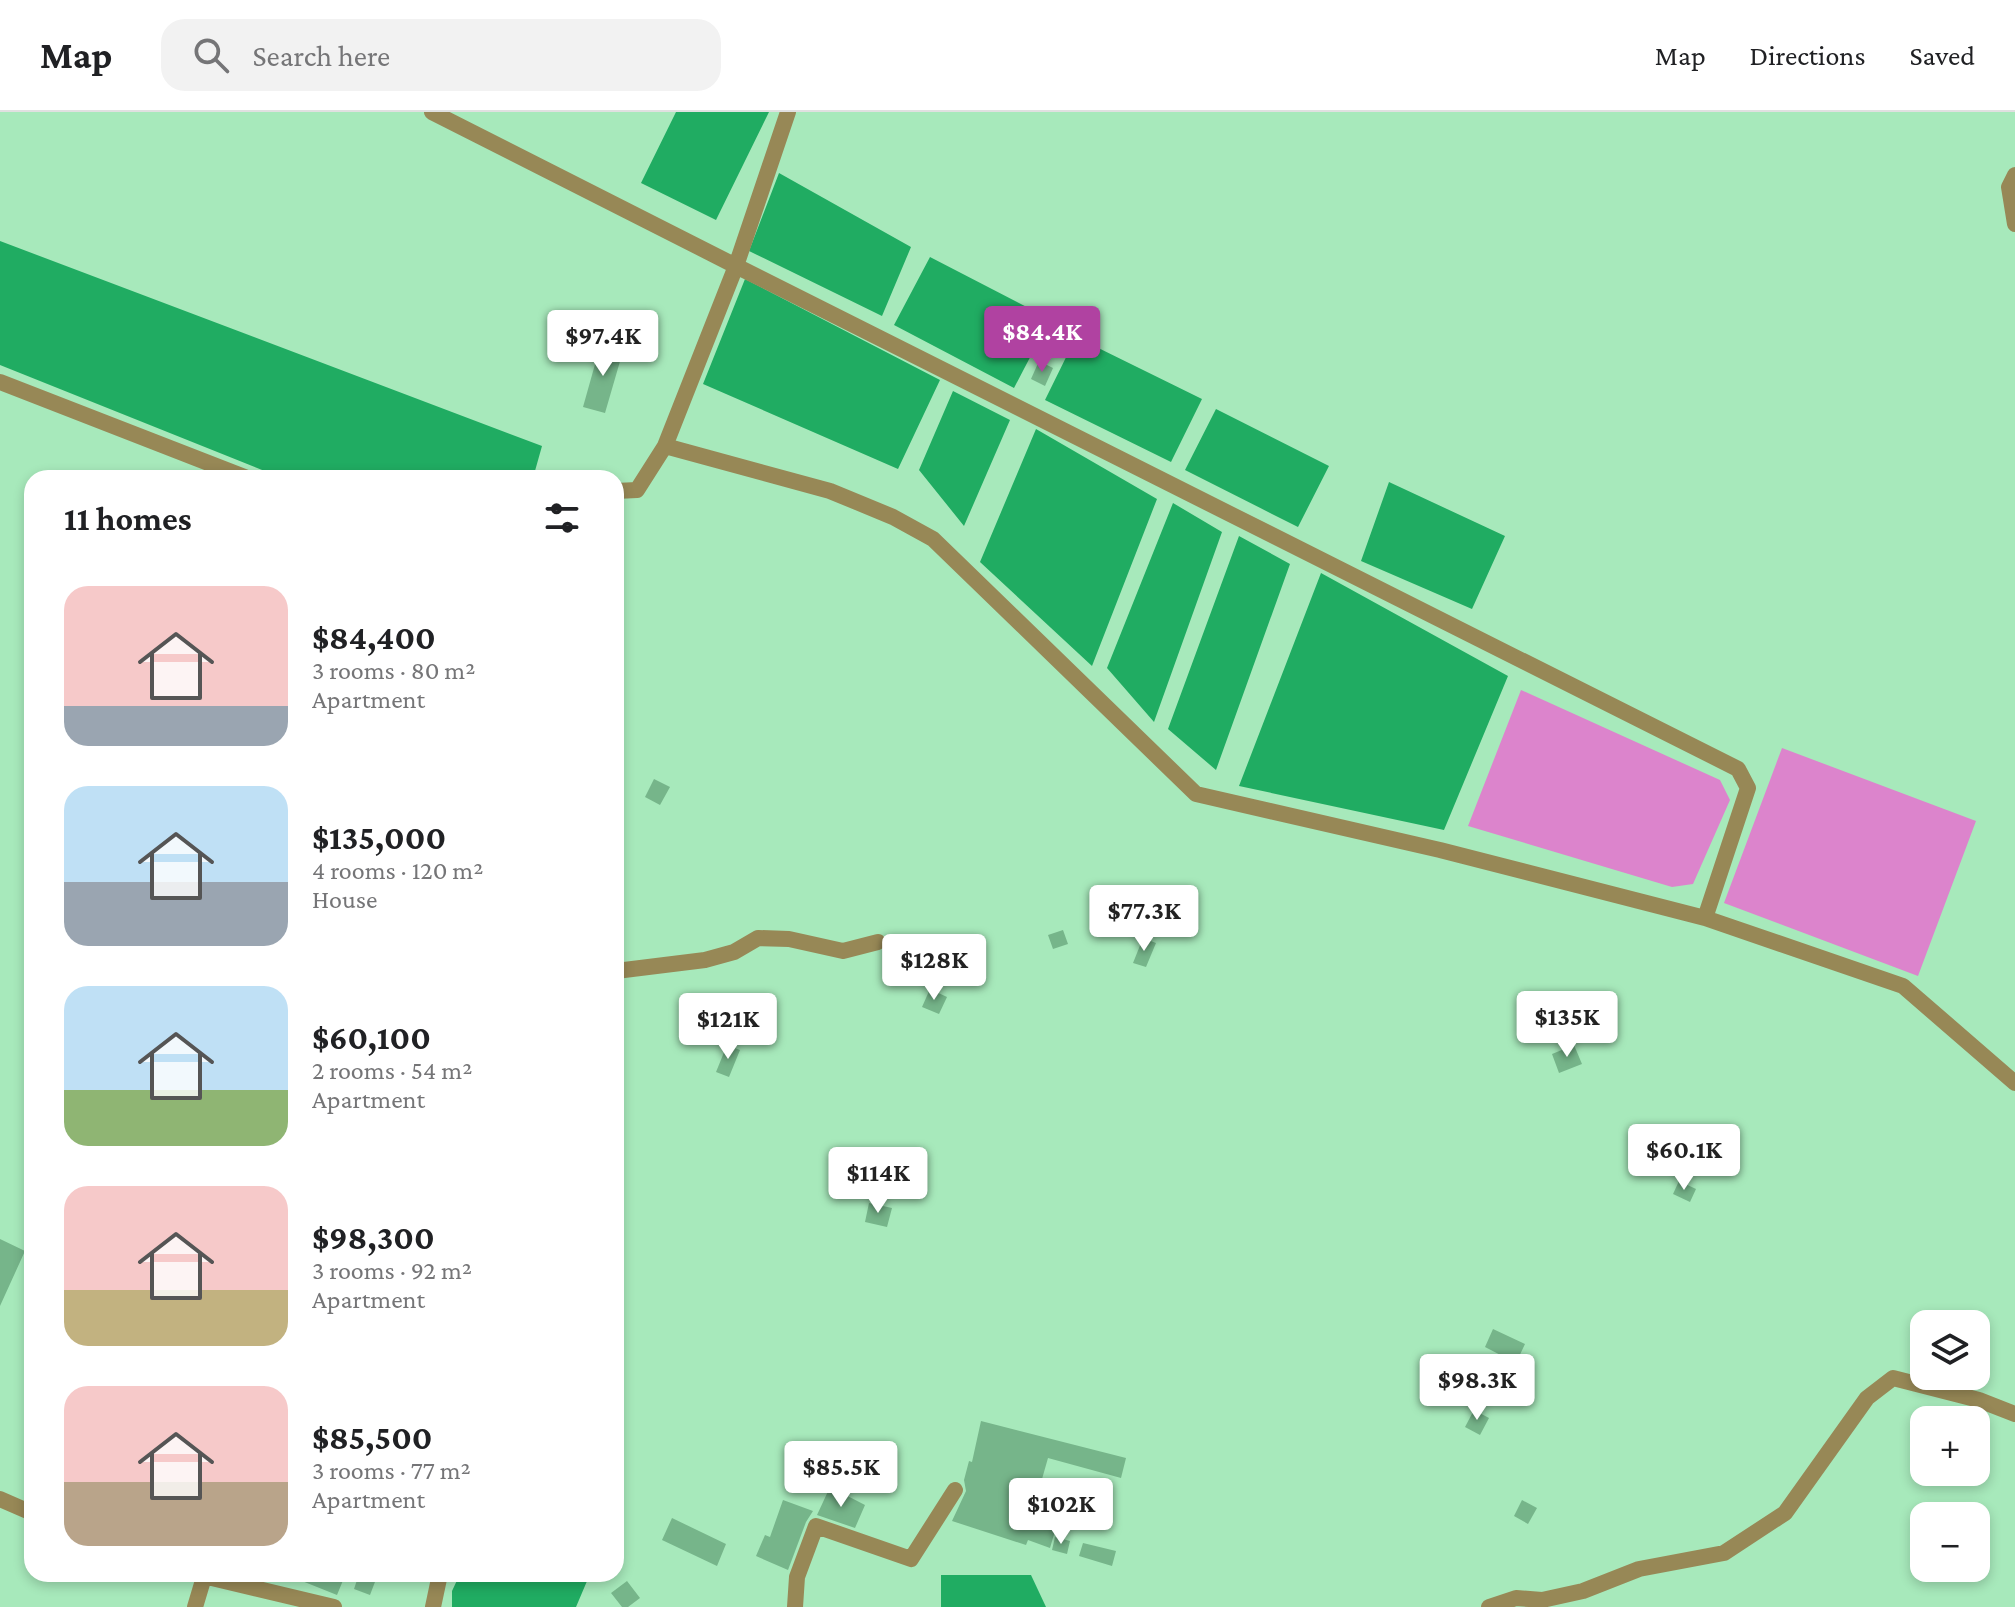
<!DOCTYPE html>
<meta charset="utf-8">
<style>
body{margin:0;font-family:"Crimson Pro",serif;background:#f2f2f2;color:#202124;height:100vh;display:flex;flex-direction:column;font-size:30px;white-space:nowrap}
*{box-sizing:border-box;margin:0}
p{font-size:26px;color:#757577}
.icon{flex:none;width:44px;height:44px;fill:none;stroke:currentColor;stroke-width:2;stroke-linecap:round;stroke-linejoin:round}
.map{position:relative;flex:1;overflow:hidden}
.panel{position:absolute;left:24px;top:358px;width:600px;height:1112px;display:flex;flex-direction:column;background:#fff;border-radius:24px;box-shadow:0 4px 12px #0003}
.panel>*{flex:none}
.fabs{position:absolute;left:1910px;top:1198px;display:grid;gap:16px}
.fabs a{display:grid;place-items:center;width:80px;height:80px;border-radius:16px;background:#fff;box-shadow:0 4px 12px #0003;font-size:40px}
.price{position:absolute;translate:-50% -68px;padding:0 18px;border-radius:8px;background:#fff;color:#222;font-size:26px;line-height:52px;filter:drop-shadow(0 2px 4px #0008)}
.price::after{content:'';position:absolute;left:50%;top:48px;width:24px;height:18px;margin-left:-12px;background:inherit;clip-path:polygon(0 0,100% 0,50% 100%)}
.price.on{background:#b042a1;color:#fff}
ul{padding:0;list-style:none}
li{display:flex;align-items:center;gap:24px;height:200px;padding:0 40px}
li span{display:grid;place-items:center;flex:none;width:224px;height:160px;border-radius:24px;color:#555}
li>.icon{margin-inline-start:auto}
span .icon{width:96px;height:96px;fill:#fffc;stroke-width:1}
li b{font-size:34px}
h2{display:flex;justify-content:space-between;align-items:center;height:96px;padding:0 40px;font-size:34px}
header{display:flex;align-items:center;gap:48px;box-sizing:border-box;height:112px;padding:0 40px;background:#fff;border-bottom:2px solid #e0e0e0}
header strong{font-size:38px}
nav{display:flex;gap:44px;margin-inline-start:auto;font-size:28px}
.search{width:560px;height:72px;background:#f2f2f2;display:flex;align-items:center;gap:20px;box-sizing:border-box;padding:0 28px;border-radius:24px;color:#757577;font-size:30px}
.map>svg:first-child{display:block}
.green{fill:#dc84cc}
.water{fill:#20ac62}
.building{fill:#76b58a}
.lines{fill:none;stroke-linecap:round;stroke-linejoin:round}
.street{stroke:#978856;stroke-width:16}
</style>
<header>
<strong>Map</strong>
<div class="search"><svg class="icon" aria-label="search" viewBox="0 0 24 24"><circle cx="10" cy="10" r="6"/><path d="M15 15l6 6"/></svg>Search here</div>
<nav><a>Map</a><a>Directions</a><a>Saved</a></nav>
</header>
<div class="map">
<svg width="2015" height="1495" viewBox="0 0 2015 1495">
<rect width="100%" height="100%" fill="#a7e9bb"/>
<path class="green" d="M1521,578L1720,668L1730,688L1693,772L1672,775L1468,714Z
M1782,636L1976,709L1918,864L1724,791Z"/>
<path class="water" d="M676,0H769L716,108L641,71Z
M779,61L911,135L882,204L749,139Z
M0,129L542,334L533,366H282L0,253Z
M930,145L1050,207L1014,276L894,213Z
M745,167L940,268L898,357L703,272Z
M1076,225L1202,287L1171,350L1045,288Z
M953,279L1010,308L964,414L919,358Z
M1216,297L1329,354L1298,415L1185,358Z
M1036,317L1157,387L1092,554L980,450Z
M1389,370L1505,424L1472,497L1361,449Z
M1173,391L1222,420L1154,610L1107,556Z
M1239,424L1290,452L1216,658L1168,617Z
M1321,461L1508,564L1444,718L1239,674Z
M460,1462H590L576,1495H452V1479Z
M941,1463H1031L1046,1495H941Z"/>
<path class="building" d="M601,231L623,239L605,301L583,295Z
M1039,249L1053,256L1045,274L1031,267Z
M654,667L670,675L660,693L645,685Z
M1063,818L1068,832L1053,837L1048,823Z
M1143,826L1156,831L1146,855L1133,851Z
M930,877L947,885L939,902L922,895Z
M731,890L745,896L739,912L724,906Z
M730,914L744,919L739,932L725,927Z
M727,933L740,938L729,965L716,960Z
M1574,933L1582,952L1559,961L1552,942Z
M1679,1069L1696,1077L1690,1090L1673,1082Z
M869,1091L892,1096L887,1115L865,1110Z
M0,1127L25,1139L0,1194Z
M1493,1217L1525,1232L1516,1251L1485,1235Z
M1474,1298L1489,1306L1480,1323L1465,1315Z
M981,1309L1126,1346L1121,1366L1048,1346L1030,1409L1055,1419L1050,1436L1028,1428L1026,1433L952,1409L966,1379L964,1368L969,1349L972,1350Z
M830,1375L865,1393L855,1416L817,1403Z
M783,1388L813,1399L806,1410L788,1458L756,1444L765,1423L770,1425Z
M1522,1388L1537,1396L1528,1412L1514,1404Z
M672,1406L726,1432L717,1454L662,1428Z
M1055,1425L1070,1429L1067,1442L1052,1438Z
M1083,1431L1116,1439L1112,1454L1079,1444Z
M334,1462L344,1466L337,1483L287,1463Z
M359,1462H378L370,1483L354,1477Z
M627,1469L640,1486L628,1495H622L611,1481Z"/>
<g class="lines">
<path class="street" d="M432,0L736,154L665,334
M788,0L736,154L1738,657L1748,676L1705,806
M2015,63L2009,75L2015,112
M0,270L247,366
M616,379L637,378L665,334L830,379L893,405L933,427L1196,682L1440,738L1705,806L1903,874L2015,971
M616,859L705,848L734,840L758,826L789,827L843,839L878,830
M0,1387L32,1401
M195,1462L334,1495
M195,1495L204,1465
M433,1495L440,1462
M795,1495L797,1465L816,1414L911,1447L955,1378
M1489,1495L1516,1486L1542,1488L1583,1479L1639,1457L1724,1441L1785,1401L1867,1286L1893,1266L1979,1288L2015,1302"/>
</g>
</svg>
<div class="fabs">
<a><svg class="icon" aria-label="layers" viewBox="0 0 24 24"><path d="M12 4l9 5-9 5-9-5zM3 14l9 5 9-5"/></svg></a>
<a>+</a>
<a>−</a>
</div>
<b class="price on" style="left:1042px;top:262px">$84.4K</b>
<b class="price" style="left:603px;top:266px">$97.4K</b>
<b class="price" style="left:1144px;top:841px">$77.3K</b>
<b class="price" style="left:934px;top:890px">$128K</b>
<b class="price" style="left:1567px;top:947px">$135K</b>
<b class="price" style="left:728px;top:949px">$121K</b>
<b class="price" style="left:1684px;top:1080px">$60.1K</b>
<b class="price" style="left:878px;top:1103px">$114K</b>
<b class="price" style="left:1477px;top:1310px">$98.3K</b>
<b class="price" style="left:841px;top:1397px">$85.5K</b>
<b class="price" style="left:1061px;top:1434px">$102K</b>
<section class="panel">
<h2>11 homes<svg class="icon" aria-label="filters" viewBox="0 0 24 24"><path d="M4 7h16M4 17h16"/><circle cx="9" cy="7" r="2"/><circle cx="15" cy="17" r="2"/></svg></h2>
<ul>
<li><span style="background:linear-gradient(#f6c9c9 75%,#9aa5b1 0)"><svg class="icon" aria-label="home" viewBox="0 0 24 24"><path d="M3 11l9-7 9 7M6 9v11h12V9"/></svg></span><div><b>$84,400</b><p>3 rooms · 80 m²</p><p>Apartment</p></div></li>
<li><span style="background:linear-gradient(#bfe0f5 60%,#9aa5b1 0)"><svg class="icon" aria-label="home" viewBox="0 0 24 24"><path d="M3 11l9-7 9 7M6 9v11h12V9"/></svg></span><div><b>$135,000</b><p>4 rooms · 120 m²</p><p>House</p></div></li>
<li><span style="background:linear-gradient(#bfe0f5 65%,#8fb573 0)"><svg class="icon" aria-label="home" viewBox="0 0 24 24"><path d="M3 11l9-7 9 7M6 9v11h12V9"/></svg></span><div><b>$60,100</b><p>2 rooms · 54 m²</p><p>Apartment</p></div></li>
<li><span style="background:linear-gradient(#f6c9c9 65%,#c2b280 0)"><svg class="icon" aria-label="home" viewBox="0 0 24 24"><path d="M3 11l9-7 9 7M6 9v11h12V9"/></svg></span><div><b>$98,300</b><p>3 rooms · 92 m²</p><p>Apartment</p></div></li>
<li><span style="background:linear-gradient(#f6c9c9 60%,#b9a48a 0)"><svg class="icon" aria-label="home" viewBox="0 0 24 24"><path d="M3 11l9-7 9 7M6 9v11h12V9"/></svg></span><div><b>$85,500</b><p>3 rooms · 77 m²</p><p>Apartment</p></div></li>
</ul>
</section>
</div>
